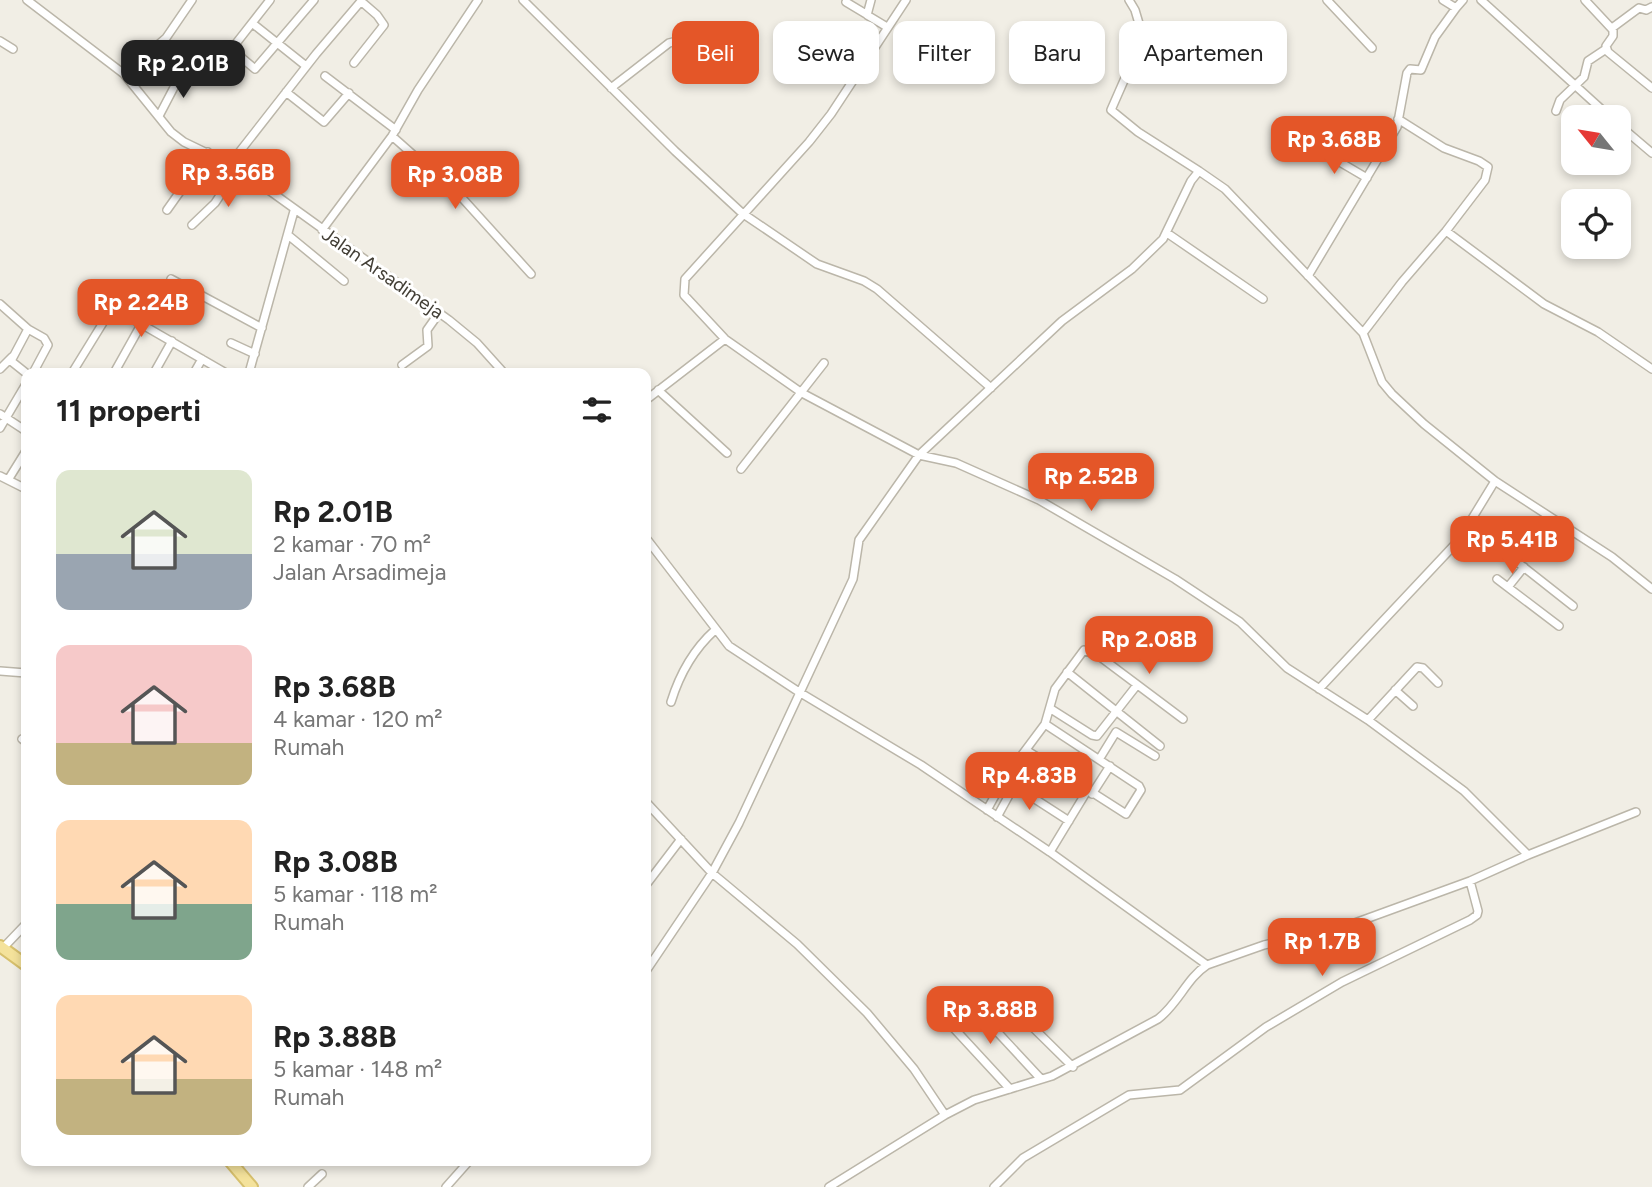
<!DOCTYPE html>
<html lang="id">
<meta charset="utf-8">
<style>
body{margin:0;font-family:Figtree,sans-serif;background:#f2f2f2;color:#222;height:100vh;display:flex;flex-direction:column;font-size:26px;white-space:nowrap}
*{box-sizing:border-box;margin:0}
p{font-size:23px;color:#767676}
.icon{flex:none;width:38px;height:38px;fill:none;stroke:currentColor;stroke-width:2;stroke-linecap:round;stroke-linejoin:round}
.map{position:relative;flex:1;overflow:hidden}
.details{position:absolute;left:21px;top:368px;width:630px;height:798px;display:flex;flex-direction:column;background:#fff;border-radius:14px;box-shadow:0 4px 10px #0003}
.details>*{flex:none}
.top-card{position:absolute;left:672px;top:21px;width:665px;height:63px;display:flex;gap:14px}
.needle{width:46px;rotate:300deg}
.controls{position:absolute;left:1561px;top:105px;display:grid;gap:14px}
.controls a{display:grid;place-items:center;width:70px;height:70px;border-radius:14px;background:#fff;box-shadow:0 4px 10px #0003;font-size:35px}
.price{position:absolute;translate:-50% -60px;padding:0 16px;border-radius:14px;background:#e45628;color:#fff;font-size:23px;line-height:46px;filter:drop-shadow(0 2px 4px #0008)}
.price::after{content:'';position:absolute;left:50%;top:42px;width:21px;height:16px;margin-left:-10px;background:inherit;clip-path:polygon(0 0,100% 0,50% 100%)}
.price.current{background:#222;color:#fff}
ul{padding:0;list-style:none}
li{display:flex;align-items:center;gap:21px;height:175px;padding:0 35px}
li span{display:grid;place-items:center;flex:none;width:196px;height:140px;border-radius:14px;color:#555}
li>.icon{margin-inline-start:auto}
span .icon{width:84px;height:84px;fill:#fffc;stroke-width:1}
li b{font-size:30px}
h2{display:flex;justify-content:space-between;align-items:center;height:84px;padding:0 35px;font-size:30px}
.pill{padding:0 24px;border-radius:14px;background:#fff;box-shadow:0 4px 10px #0003;font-size:24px;line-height:63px}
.pill.current{background:#e45628;color:#fff}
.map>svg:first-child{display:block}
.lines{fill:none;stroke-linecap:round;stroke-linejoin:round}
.street-casing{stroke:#bbb6a9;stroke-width:10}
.primary-casing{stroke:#d7c06d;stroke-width:14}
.street{stroke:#fff;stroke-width:7}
.primary{stroke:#f4e29b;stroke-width:10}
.labels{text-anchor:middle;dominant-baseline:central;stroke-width:6;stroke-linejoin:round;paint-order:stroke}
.street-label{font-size:19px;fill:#423e35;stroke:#fff}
</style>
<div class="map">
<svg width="1652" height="1187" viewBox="0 0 1652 1187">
<rect width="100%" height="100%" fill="#f1eee5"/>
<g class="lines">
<g class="street-casing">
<path id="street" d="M27,0L124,74L171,132L184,142L238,168L449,320L477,343L504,373
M270,0L234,46L236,53L255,69L314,0
M523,0L675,151L742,213L817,264L864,281L877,289L991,388
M871,0L867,15L887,27
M906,0L831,114L809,142L685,279L684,295L725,339L802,393L919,455L1062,321L1132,269L1163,239L1191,181L1199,171L1225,189L1363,333L1382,382L1392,394L1424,424L1495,481L1612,557L1652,589
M1129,0L1135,10L1143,37L1111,110L1138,132L1199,171
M1327,0L1372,48
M1443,0L1456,8L1463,0
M1481,0L1610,117
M1585,0L1613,30V36L1606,46L1608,52L1652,88
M846,2L866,14
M252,23L306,66
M1612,28L1639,8L1646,10L1652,7
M0,41L13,49
M354,63L384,25L377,15L362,2
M124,74L166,38L192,0
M325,76L396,130
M611,88L669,43L673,42L692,51L710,43
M286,92L324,122L349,93
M1556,111L1560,100L1584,77L1588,61L1606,49
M159,116L182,72
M1398,119L1444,148L1479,161L1488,167L1485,180L1446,231
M1619,125L1652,153
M392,136L463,199L531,274
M1316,148L1367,178
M230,164L316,54L362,0
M167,210L208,152
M192,225L215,203L238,168
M322,230L392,136L418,90L478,0
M1167,233L1263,299
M288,235L344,281
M1308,276L1397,127L1407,73L1410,69L1421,70L1435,37L1456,8
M171,279L262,328
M0,304L28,329L11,361L26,373
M28,329L44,338L48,345L33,373
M1363,333L1402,282L1446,231L1544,304L1598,332L1652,369
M231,343L255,354
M402,365L428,346L427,330L439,313
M0,369L12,357
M72,373L109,313L115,309L226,373
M114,373L142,323
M154,373L172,341
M194,373L202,359
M249,373L294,211
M658,390L727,453
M646,400L725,339
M0,414L26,431
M0,428L26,384
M741,469L824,363
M0,476L26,489
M8,480L26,451
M1469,524L1573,606
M646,538L729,646L799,692L921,765L1050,852L1207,965
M1497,579L1559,626
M1508,587L1524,567
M0,671L26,673
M1067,672L1160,746
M1319,689L1459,540L1495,481
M1395,690L1413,706
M671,702C679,676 694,649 715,630
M1051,709L1092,735L1097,736L1137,685
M1368,720L1417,667L1423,668L1438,683
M22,739L26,742
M1026,750L1126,814L1141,790L1139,786L1045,724
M1100,758L1116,732L1155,756
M1004,779L1069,821
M1092,794L1110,766
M646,802L712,873L797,944L867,1013L914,1069L945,1115
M987,810L1004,779L1045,724L1055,689L1084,650L1099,656L1183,719
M997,817L1014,786
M1050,852L1087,791
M1528,855L1636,812
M646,885L681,839
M3,948L26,924
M646,971L712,873L739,823L853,579L859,540L919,455L956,463L1039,500L1175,579L1240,622L1287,668L1368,720L1464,791L1528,855L1470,881L1352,924L1264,945L1207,965C1187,978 1178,1004 1158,1019L1052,1076L974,1100L945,1115L829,1187
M976,1009L1041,1079
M1010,1089L949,1023L1002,997L1073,1067
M308,1187L322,1174
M446,1187L470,1160
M994,1187L1023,1158L1129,1095L1180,1090L1266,1027L1342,982L1470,920L1477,915L1478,911L1470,881"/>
</g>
<g class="primary-casing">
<path id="primary" d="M0,946L26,965
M229,1160L252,1187"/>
</g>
<use href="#street" class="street"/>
<use href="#primary" class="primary"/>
</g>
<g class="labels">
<g class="street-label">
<text transform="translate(383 273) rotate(35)">Jalan Arsadimeja</text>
</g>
</g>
</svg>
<div class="controls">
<a><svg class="needle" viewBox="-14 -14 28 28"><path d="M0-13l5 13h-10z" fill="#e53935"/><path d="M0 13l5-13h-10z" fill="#767676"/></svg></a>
<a><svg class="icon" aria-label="locate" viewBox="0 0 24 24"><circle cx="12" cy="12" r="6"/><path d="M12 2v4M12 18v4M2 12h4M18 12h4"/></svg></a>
</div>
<b class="price current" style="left:183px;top:100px">Rp 2.01B</b>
<b class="price" style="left:1334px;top:176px">Rp 3.68B</b>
<b class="price" style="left:228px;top:209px">Rp 3.56B</b>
<b class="price" style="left:455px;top:211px">Rp 3.08B</b>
<b class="price" style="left:141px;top:339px">Rp 2.24B</b>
<b class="price" style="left:1091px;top:513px">Rp 2.52B</b>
<b class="price" style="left:1512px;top:576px">Rp 5.41B</b>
<b class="price" style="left:1149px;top:676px">Rp 2.08B</b>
<b class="price" style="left:1029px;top:812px">Rp 4.83B</b>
<b class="price" style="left:1322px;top:978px">Rp 1.7B</b>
<b class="price" style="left:990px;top:1046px">Rp 3.88B</b>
<div class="top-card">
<a class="pill current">Beli</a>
<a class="pill">Sewa</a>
<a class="pill">Filter</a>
<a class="pill">Baru</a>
<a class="pill">Apartemen</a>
</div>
<section class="details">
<h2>11 properti<svg class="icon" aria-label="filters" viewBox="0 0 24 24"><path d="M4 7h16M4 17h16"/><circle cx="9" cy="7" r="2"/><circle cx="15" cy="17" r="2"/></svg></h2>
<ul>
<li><span style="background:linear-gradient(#dfe7d0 60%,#9aa5b1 0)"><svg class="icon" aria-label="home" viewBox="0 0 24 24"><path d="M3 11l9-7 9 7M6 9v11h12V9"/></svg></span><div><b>Rp 2.01B</b><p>2 kamar · 70 m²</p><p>Jalan Arsadimeja</p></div></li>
<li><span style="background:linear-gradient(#f6c9c9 70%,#c2b280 0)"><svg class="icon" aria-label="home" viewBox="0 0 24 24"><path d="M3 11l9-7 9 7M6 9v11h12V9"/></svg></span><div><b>Rp 3.68B</b><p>4 kamar · 120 m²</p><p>Rumah</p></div></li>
<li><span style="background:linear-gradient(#ffd9b3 60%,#7fa58c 0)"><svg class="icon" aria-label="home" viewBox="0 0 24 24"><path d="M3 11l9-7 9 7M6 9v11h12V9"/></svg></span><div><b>Rp 3.08B</b><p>5 kamar · 118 m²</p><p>Rumah</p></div></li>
<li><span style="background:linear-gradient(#ffd9b3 60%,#c2b280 0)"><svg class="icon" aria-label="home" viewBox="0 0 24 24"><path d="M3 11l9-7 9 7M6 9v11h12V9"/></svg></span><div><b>Rp 3.88B</b><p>5 kamar · 148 m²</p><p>Rumah</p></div></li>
</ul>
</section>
</div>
